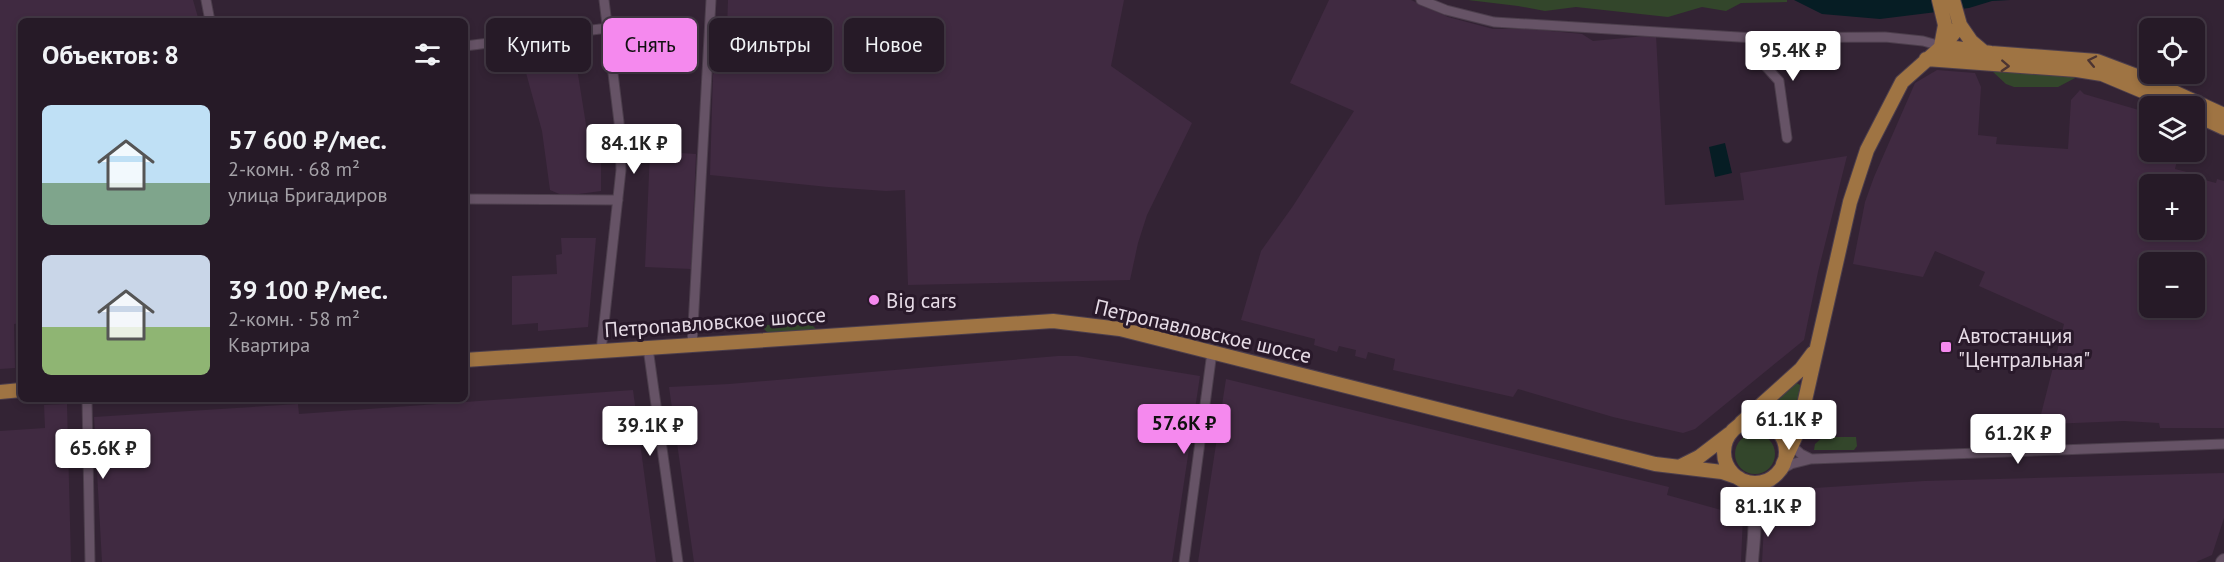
<!DOCTYPE html>
<html lang="ru">
<meta charset="utf-8">
<style>
body{margin:0;font-family:"PT Sans",sans-serif;background:#2e232f;color:#f1f3f6;height:100vh;display:flex;flex-direction:column;font-size:22px;white-space:nowrap}
*{box-sizing:border-box;margin:0}
p{font-size:20px;color:#a4a1a7}
.icon{flex:none;width:33px;height:33px;fill:none;stroke:currentColor;stroke-width:2;stroke-linecap:round;stroke-linejoin:round}
.map{position:relative;flex:1;overflow:hidden}
.panel{position:absolute;left:18px;top:18px;width:450px;height:384px;display:flex;flex-direction:column;background:#261a27;border-radius:9px;box-shadow:0 3px 9px #0003,0 0 0 2px #423844}
.panel>*{flex:none}
.top-card{position:absolute;left:486px;top:18px;width:570px;height:54px;display:flex;gap:12px}
.buttons{position:absolute;left:2139px;top:18px;display:grid;gap:12px}
.buttons a{display:grid;place-items:center;width:66px;height:66px;border-radius:9px;background:#261a27;box-shadow:0 3px 9px #0003,0 0 0 2px #423844;font-size:30px}
.price{position:absolute;translate:-50% -51px;padding:0 14px;border-radius:6px;background:#fff;color:#222;font-size:20px;line-height:39px;filter:drop-shadow(0 2px 3px #0008)}
.price::after{content:'';position:absolute;left:50%;top:36px;width:18px;height:14px;margin-left:-9px;background:inherit;clip-path:polygon(0 0,100% 0,50% 100%)}
.price.selected{background:#f589ee;color:#111}
ul{padding:0;list-style:none}
li{display:flex;align-items:center;gap:18px;height:150px;padding:0 24px}
li span{display:grid;place-items:center;flex:none;width:168px;height:120px;border-radius:9px;color:#555}
li>.icon{margin-inline-start:auto}
span .icon{width:72px;height:72px;fill:#fffc;stroke-width:1}
li b{font-size:26px}
h2{display:flex;justify-content:space-between;align-items:center;height:72px;padding:0 24px;font-size:26px}
.tag{padding:0 21px;border-radius:9px;background:#261a27;box-shadow:0 3px 9px #0003,0 0 0 2px #423844;font-size:21px;line-height:54px}
.tag.selected{background:#f589ee;color:#111}
.map>svg:first-child{display:block}
.built{fill:#402a41;fill-rule:evenodd}
.green{fill:#33462b}
.water{fill:#061d24}
.lines{fill:none;stroke-linecap:round;stroke-linejoin:round}
.street-casing{stroke:#4c3e4c;stroke-width:11}
.secondary-casing{stroke:#4c3e4c;stroke-width:14}
.primary-casing{stroke:#4c3e4c;stroke-width:16}
.street{stroke:#665366;stroke-width:9}
.secondary{stroke:#665366;stroke-width:12}
.primary{stroke:#9f7443;stroke-width:14}
.oneway{stroke:#4c3432}
.poi-dot{fill:#f589ee;stroke:#29192a;stroke-width:2}
.labels{text-anchor:middle;dominant-baseline:central;stroke-width:6;stroke-linejoin:round;paint-order:stroke}
.poi-label{font-size:21px;fill:#e6dbe6;stroke:#29192a;text-anchor:start}
.street-label{font-size:21px;fill:#e6dbe6;stroke:#29192a}
</style>
<div class="map">
<svg width="2224" height="562" viewBox="0 0 2224 562">
<rect width="100%" height="100%" fill="#332334"/>
<path class="built" d="M0,0H193L199,21H21V323L14,324L15,368L0,369Z
M728,0H1124L1111,66L1192,123L1147,215L1138,243L1130,280L908,285L905,190L886,191L828,187L710,175L713,75L727,29Z
M1329,0H1411L1448,17L1493,29H1530L1582,34L1593,41L1656,35L1665,205L1744,200L1740,173L1847,156L1818,272L1804,340L1695,429L1683,433L1613,417L1518,389L1513,397L1393,370L1395,359L1368,352L1366,359L1355,356L1356,350L1339,346L1337,352L1314,345L1315,339L1241,320L1261,251L1293,206L1354,111L1290,83Z
M573,43L587,131L601,148V191L564,196L550,190L542,131L520,51Z
M1937,70L1975,73L1981,87L1978,135L1997,137L1996,144L2068,149L2071,100L2080,90L2084,94L2149,113L2150,152H2179L2175,169L2187,172L2186,175L2216,183L2217,179L2224,181V428H2160L2159,423L2124,421L2050,424L2037,430L2064,324L1979,286L1985,272L1935,251L1923,277L1853,264L1865,202L1874,177L1915,83ZM2150,184H2194V230H2150ZM2150,262H2194V308H2150Z
M650,151L696,154L691,269L645,267Z
M561,238H596L588,327L538,331V323L512,325V276L557,274L556,255L562,254Z
M1058,356H1077L1200,376L1172,562H694L669,387L729,384Z
M1226,379L1669,487L1667,495L1743,516L1741,562H1198Z
M633,390L656,562H102L94,417L298,404L299,414Z
M67,404L71,562H0V431L45,428L44,405Z
M2224,473V518L2212,555L2196,562H1762L1765,508L1772,497L1783,490L1924,481Z"/>
<path class="green" d="M1468,0H1787V2L1741,3L1726,11L1702,7L1668,17L1576,7L1545,11L1518,6Z
M1992,71L2068,75L2077,77L2058,87H2014L2006,84Z
M811,324L818,331L767,332L763,328L765,325Z
M1795,382L1800,385V388L1791,432L1776,421L1756,416Z
M1735 454a20 20 0 1 1 40 0a20 20 0 1 1-40 0Z
M1823,437H1856L1857,446L1854,450H1814L1815,444Z"/>
<path class="water" d="M1794,0H2010L1992,1L1969,8L1880,19L1822,14Z
M1725,143L1732,173L1715,177L1709,147Z"/>
<g class="lines">
<g class="street-casing">
<path id="street" d="M206,0L210,21
M1421,0L1446,10L1494,22L1755,38L1885,37L1923,41L1941,46
M1755,38L1760,60L1779,81L1787,138
M465,46L608,28
M465,199L618,200
M692,345L711,0
M648,348L678,562
M601,351L621,170L619,122L604,0
M87,399L90,562
M1781,436L1801,454L1811,459
M1779,471L1791,464L1811,459L2224,444
M1184,562L1212,352"/>
</g>
<g class="secondary-casing">
<path id="secondary" d="M1739,478C1761,503 1754,531 1752,562
M1755,512L1765,488L1773,476
M2222,562L2224,560"/>
</g>
<g class="primary-casing">
<path id="primary" d="M1939,0L1945,25L1941,46
M1960,25L1971,41L1984,52
M1941,46L1991,53L2097,61L2150,81L2224,115
M1926,59L2077,70L2102,74L2178,106
M2194,114L2224,128
M465,360L1053,321L1120,329L1655,464L1722,472L1739,478
M0,392L21,390
M1724 452a31 31 0 1 1 62 0a31 31 0 1 1-62 0Z
M1741,423L1801,369L1813,353
M1783,464L1798,431L1850,202L1867,150L1902,82L1947,42L1960,25L1953,0
M1681,466L1699,457L1729,434"/>
</g>
<use href="#street" class="street"/>
<use href="#secondary" class="secondary"/>
<use href="#primary" class="primary"/>
</g>
<defs><path id="oneway-chevron" d="M-2-3.5L2.5 0L-2 3.5" fill="none" stroke-width="1.6" stroke-linecap="round" stroke-linejoin="round" transform="scale(1.5)"/></defs>
<g class="oneway">
<use href="#oneway-chevron" transform="translate(2092 61) rotate(-168)"/>
<use href="#oneway-chevron" transform="translate(2005 66) rotate(3)"/>
</g>
<g class="poi-dot">
<circle cx="874" cy="300" r="6"/>
<rect x="1940" y="341" width="12" height="12" rx="3"/>
</g>
<g class="labels">
<g class="poi-label">
<text x="886" y="300">Big cars</text>
<text x="1958" y="335">Автостанция<tspan x="1958" dy="24">"Центральная"</tspan></text>
</g>
<g class="street-label">
<text transform="translate(715 322) rotate(-4)">Петропавловское шоссе</text>
<text transform="translate(1203 331) rotate(13)">Петропавловское шоссе</text>
</g>
</g>
</svg>
<div class="buttons">
<a><svg class="icon" aria-label="locate" viewBox="0 0 24 24"><circle cx="12" cy="12" r="6"/><path d="M12 2v4M12 18v4M2 12h4M18 12h4"/></svg></a>
<a><svg class="icon" aria-label="layers" viewBox="0 0 24 24"><path d="M12 4l9 5-9 5-9-5zM3 14l9 5 9-5"/></svg></a>
<a>+</a>
<a>−</a>
</div>
<b class="price" style="left:1793px;top:82px">95.4K ₽</b>
<b class="price" style="left:634px;top:175px">84.1K ₽</b>
<b class="price" style="left:1789px;top:451px">61.1K ₽</b>
<b class="price selected" style="left:1184px;top:455px">57.6K ₽</b>
<b class="price" style="left:650px;top:457px">39.1K ₽</b>
<b class="price" style="left:2018px;top:465px">61.2K ₽</b>
<b class="price" style="left:103px;top:480px">65.6K ₽</b>
<b class="price" style="left:1768px;top:538px">81.1K ₽</b>
<div class="top-card">
<a class="tag">Купить</a>
<a class="tag selected">Снять</a>
<a class="tag">Фильтры</a>
<a class="tag">Новое</a>
</div>
<section class="panel">
<h2>Объектов: 8<svg class="icon" aria-label="filters" viewBox="0 0 24 24"><path d="M4 7h16M4 17h16"/><circle cx="9" cy="7" r="2"/><circle cx="15" cy="17" r="2"/></svg></h2>
<ul>
<li><span style="background:linear-gradient(#bfe0f5 65%,#7fa58c 0)"><svg class="icon" aria-label="home" viewBox="0 0 24 24"><path d="M3 11l9-7 9 7M6 9v11h12V9"/></svg></span><div><b>57 600 ₽/мес.</b><p>2-комн. · 68 m²</p><p>улица Бригадиров</p></div></li>
<li><span style="background:linear-gradient(#c9d6e8 60%,#8fb573 0)"><svg class="icon" aria-label="home" viewBox="0 0 24 24"><path d="M3 11l9-7 9 7M6 9v11h12V9"/></svg></span><div><b>39 100 ₽/мес.</b><p>2-комн. · 58 m²</p><p>Квартира</p></div></li>
</ul>
</section>
</div>
